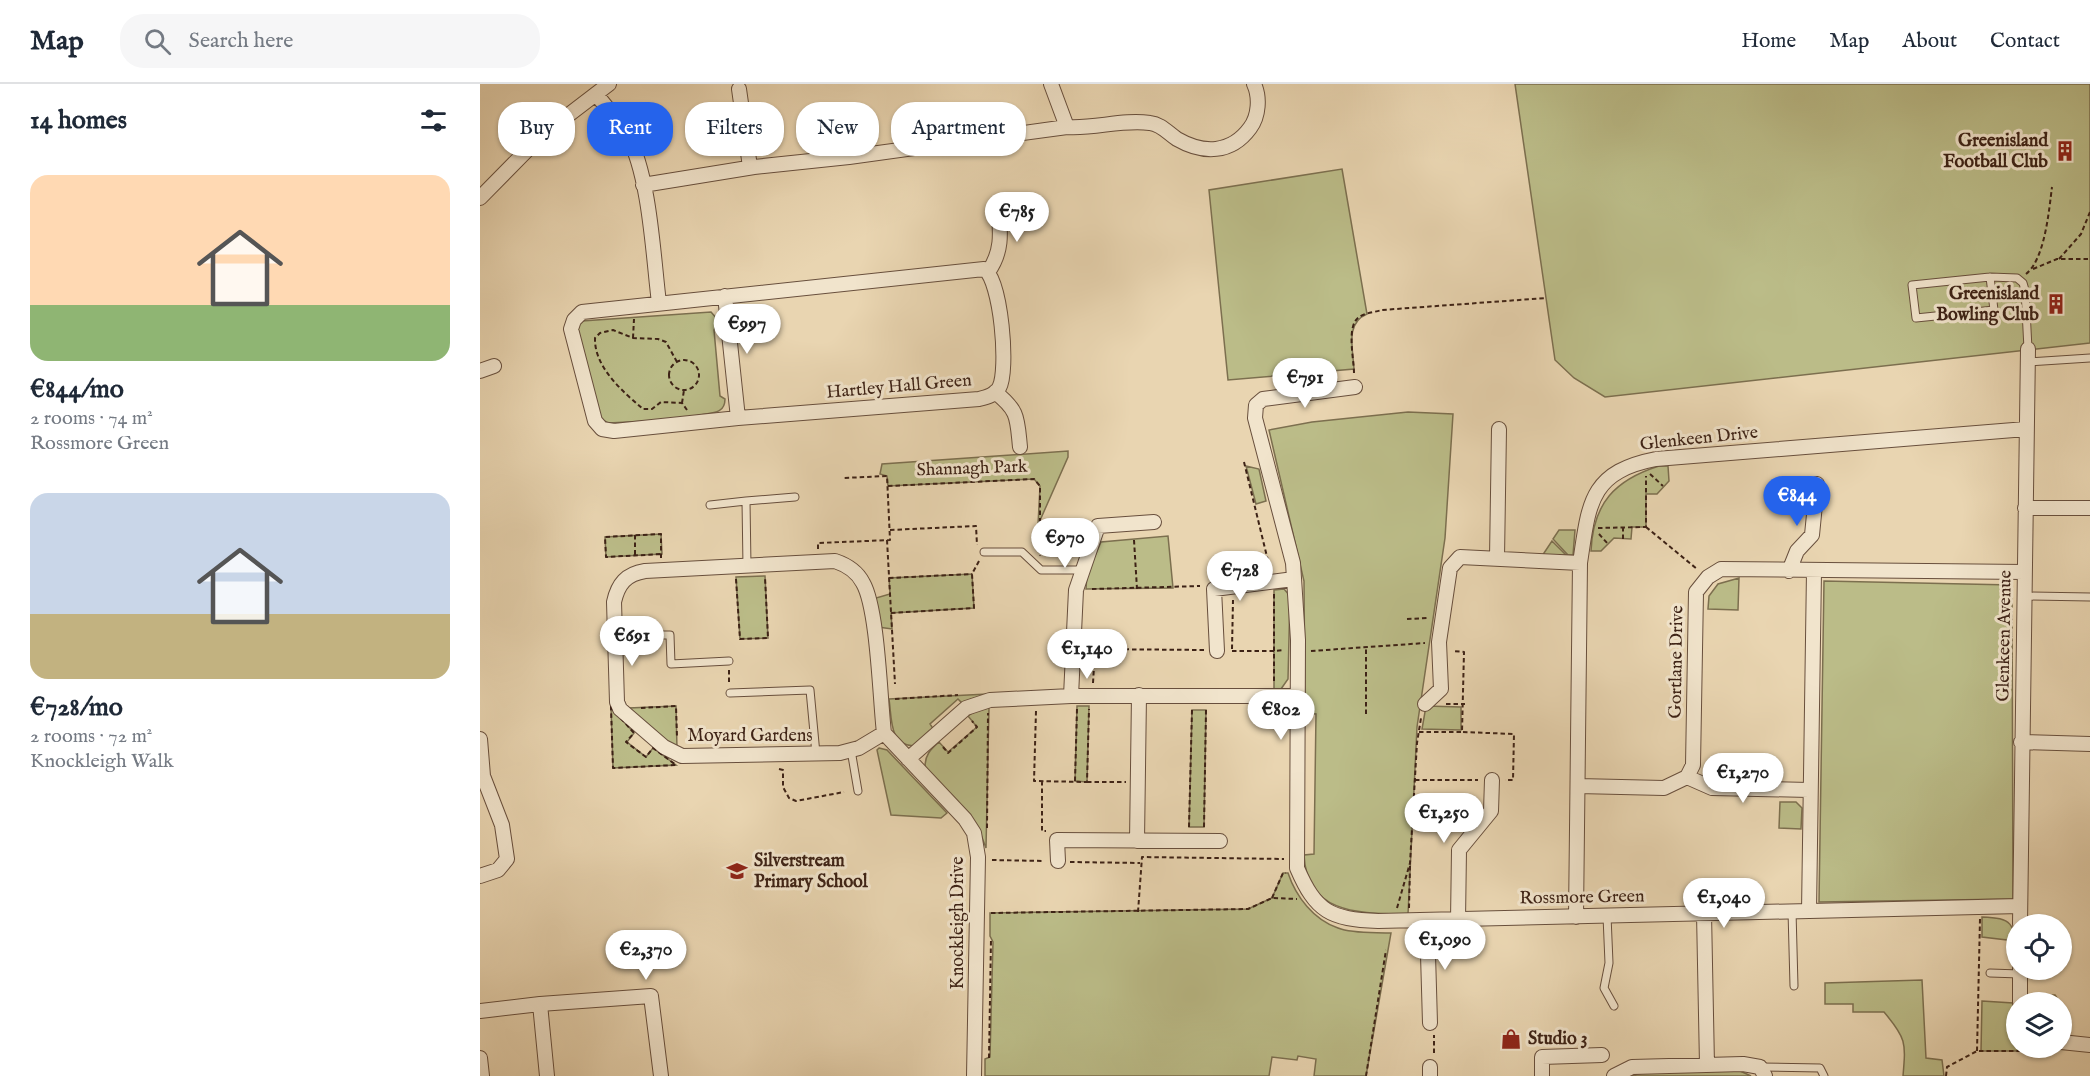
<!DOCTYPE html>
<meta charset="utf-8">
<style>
body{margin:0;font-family:"IM FELL English",serif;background:#f6f6f7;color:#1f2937;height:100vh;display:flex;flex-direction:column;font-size:22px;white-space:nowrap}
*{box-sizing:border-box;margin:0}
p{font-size:20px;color:#747a83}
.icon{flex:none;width:33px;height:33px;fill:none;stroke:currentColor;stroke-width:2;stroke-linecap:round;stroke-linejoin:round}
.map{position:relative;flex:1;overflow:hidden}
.details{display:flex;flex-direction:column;background:#fff;width:480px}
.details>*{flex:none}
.banner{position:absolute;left:18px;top:18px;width:570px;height:54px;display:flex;gap:12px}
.buttons{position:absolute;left:1526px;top:830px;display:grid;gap:12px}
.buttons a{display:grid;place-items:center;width:66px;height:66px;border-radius:50%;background:#fff;box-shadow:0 2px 4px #0004;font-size:30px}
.price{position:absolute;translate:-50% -51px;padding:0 14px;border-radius:21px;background:#fff;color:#222;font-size:20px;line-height:39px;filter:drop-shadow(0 2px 3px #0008)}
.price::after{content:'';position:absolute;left:50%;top:36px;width:18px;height:14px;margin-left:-9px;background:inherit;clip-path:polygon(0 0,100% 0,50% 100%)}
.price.selected{background:#2563eb;color:#fff}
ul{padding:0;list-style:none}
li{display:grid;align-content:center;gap:12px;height:318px;padding:0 30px}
li span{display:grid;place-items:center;height:186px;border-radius:18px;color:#555}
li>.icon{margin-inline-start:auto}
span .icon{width:108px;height:108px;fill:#fffc;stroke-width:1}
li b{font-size:26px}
h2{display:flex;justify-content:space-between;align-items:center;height:72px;padding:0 30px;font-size:26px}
.pill{padding:0 21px;border-radius:24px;background:#fff;box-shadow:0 2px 4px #0004;font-size:21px;line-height:54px}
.pill.selected{background:#2563eb;color:#fff}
header{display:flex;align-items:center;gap:36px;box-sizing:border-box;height:84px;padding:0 30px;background:#fff;border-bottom:2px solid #e0e1e3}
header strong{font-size:28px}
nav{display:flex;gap:33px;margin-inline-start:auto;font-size:21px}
.search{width:420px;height:54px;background:#f6f6f7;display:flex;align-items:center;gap:15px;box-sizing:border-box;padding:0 21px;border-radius:24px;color:#747a83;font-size:22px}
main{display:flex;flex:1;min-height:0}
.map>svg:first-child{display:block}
.green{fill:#bbbc88;stroke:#7c6f4f;stroke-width:1.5}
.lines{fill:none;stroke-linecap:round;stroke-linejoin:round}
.service-casing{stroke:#684f3d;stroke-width:9}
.minor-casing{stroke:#684f3d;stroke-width:16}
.path{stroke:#3d2216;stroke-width:2;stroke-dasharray:4.5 3;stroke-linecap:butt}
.service{stroke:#f1e4cc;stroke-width:7}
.minor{stroke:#f1e4cc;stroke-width:14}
.labels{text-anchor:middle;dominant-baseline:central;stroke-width:6;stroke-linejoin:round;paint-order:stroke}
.poi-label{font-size:18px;font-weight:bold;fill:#3d2216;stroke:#f1e4cc;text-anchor:end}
.street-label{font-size:18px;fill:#3d2216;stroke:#f1e4cc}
</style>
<header>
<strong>Map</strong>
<div class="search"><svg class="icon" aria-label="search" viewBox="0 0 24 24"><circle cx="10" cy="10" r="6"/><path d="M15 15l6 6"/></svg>Search here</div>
<nav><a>Home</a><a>Map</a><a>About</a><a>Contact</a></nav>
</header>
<main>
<section class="details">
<h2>14 homes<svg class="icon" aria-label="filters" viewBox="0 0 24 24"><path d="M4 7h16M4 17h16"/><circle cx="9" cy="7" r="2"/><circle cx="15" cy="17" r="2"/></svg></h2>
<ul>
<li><span style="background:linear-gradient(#ffd9b3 70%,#8fb573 0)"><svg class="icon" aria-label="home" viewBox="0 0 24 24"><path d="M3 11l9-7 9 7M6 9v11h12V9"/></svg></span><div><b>€844/mo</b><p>2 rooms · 74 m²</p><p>Rossmore Green</p></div></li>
<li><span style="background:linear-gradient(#c9d6e8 65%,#c2b280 0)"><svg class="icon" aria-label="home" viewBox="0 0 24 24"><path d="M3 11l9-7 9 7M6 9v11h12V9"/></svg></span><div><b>€728/mo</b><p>2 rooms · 72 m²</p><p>Knockleigh Walk</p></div></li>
</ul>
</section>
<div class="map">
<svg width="1610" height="992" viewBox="0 0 1610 992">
<rect width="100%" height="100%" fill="#e9d5b1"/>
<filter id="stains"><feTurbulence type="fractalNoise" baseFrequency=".00333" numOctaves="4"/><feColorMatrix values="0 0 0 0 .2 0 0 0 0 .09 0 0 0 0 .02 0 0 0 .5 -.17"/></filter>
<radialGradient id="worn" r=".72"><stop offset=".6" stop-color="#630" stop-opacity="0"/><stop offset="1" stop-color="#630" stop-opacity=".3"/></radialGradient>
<path class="green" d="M1035,0H1610V259L1125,313L1094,294L1075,276Z
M862,85L887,230C865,239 873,265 874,285L748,296L729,106Z
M231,228L238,236L234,246L240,312L245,315C245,335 222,326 208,335L128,339L121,335L96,244L102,237Z
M928,328L973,330L965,454L937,643L928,830C882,829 827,832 824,771L834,770L836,630L825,629L824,497L789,346L832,338Z
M588,367V373L558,441L560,402L554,395L408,402L407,392L400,390L402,380Z
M766,382L779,385L786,417L776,420Z
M1179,382H1188L1189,397L1177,410H1166V443H1152L1151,455L1134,454L1121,467H1111C1113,419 1135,396 1179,382Z
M1079,446H1095L1093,471H1088L1073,455Z
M181,450L182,470L126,473L125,453Z
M688,452L693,504L606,505L607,490L621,458Z
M1072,457L1086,471L1062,472Z
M492,490L494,524L411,529L412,545L398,543L396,514L410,510L409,494Z
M285,492L288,554L260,555L256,493Z
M1259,494L1258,526L1228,525L1229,512L1238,500Z
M1344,497L1532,501L1533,815L1339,818Z
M804,505L810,512L808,595L801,605L794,606V506Z
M508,610L483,620L478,615L450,640L454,646L434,662C409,661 412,635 409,615Z
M196,622L197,665L153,631L149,624Z
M597,622H609L607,698L595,697Z
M946,622L981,623V646L942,645Z
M131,623L154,649L147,658L166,673L173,664L196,681L133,684Z
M509,624L506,764L498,743L445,683C445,671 450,666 459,658L468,668L497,643L488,632L497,626Z
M712,626H726L724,743H709Z
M399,664L407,666L467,729L461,734L411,731L397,666Z
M1300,718H1316L1322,724L1321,745L1299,744Z
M803,789H808C816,813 834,836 858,844C873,850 895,848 911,849L886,992H834L836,975L818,972L817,976L792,973L789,992H505V975L510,973L513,858L510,852V829L768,825L792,814Z
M1502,833C1532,834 1535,839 1535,869L1527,856L1502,853Z
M1442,896L1446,974L1462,976L1464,992H1423C1426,958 1426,954 1404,928H1373V920H1345V899Z
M1550,911H1575L1580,918H1550Z
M1502,917L1533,919L1536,963H1551L1560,967H1501Z
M1581,919L1586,925L1587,953H1581Z
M1260,987L1271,992H1149L1167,988Z"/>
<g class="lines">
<g class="service-casing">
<path id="service" d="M1510,193L1514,226L1436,234L1432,201L1510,193L1537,194L1543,199L1545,206L1548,265
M1548,278L1610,274
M230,421L266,417
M504,468H542L561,486H601
M267,482L266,417L315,413
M1544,512L1610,513
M135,551H190L191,580L249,577
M250,609L330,606L336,670
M371,666L378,707
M1312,827L1314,902
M1127,832L1129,879L1124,904L1134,922
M1510,889L1540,890
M1280,983L1340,984L1344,992"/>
</g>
<g class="minor-casing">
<path id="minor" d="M571,0L587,43
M259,5L270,83
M116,10C126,23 138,36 147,50C170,92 173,171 179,219
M163,101L274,83L369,73L587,43C615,45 642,35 670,39C681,40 688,49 697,55C723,70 751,70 770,44C779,32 780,13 774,0
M0,114L61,52L129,0
M504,185C521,195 529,287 519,304C515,311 507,313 499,315L258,334L134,347L122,345L115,337L91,245L94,236L102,228Z
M508,188C524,166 520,145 518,119
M245,212L258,334
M0,287L14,282
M875,303L783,315L776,321L775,334L813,479L818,556L817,784C836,828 850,835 898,837L1540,822
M515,308C539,327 537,334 540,363
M1545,424H1610
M1017,474L1019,345
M355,477C367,481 377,487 383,499C398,525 400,616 404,649L379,664L360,669L202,672L184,663L140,625L137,618L134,518C138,500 146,490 165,487Z
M1309,487L1317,467L1332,451L1337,400
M737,567L734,505L814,495
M591,612L596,506L618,442L674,438
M945,620L961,605L959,558L970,484L980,473L1100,479
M404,649L485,735L494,749L498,773L494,992
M0,655L3,692L22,741L27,775L18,786L0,792
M1541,658L1610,660
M428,675L486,624L510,616L591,612H818
M1207,693L1232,704L1329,706
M1098,702L1184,704L1207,693L1213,681L1216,508L1228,493L1241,485L1545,488
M657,757L659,611
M578,777L577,756L740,757
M1329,827L1334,487
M1224,829L1227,981
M1096,833L1100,479C1109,420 1109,388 1176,375L1546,345
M947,836L950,939
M978,836L979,766L1011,727L1012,696
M1540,840L1548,265
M1540,885V918
M60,920L171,912L181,992
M0,927L60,920L67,992
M1581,958L1610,961
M0,974L2,992
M950,983V992
M1062,992V973L1122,971
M1134,992L1152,983L1263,980L1280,983L1285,992"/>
</g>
<path class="path" d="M1579,175L1601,150L1610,128
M1553,185L1577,175H1610
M1546,190C1565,175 1569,126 1572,103
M153,254L154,235
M189 291a15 15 0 1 1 30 0a15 15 0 1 1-30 0Z
M197,278L186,258L178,255L153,254L133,246L120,249L115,254C114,283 143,308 163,325H172L181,318L202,319L207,326
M874,289C874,275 866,242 879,233C885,229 895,228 902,226L1066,214
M202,319L204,306
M764,378L789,481
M1170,390L1183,402
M408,402L554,395L560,402V472
M1166,443L1217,485
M1118,444L1166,443V392
M410,446L496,442L497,461
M1119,450L1128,460
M155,451V472
M1143,455V444
M407,456L415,600
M654,456L657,505
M338,465V459L410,456L407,392L363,394
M181,474V450L125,453L126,473L182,470
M409,494L492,490
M256,495L260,555L288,554L285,493
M612,505L720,502
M794,510V567L803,566
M411,529L494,524L492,490L499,477
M927,535L948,534
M607,565L724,566
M752,565L753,516
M752,567H794V597
M831,567L945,559
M249,586V598
M613,599L615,566
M415,615L478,611
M966,620H985
M131,623L154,649L146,658L166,673L173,664L196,681L133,684Z
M161,624L196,622L197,653
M556,627L554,697L607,698L609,625
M886,630V563
M939,648H982L984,568L973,567
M983,648L1034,650L1033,696H1025
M463,663L468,669L497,643L492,637
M299,685L303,686V703L309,714L316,717L364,708
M935,696H998
M562,697V747H566
M595,697L597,625
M607,698H646
M709,743L712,626
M724,743L726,626
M507,744L508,629
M512,776L564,777
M590,778L660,779
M792,814L803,789H806
M917,824L930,779L937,659L941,634
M929,824L930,782
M658,828L662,773L804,775
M511,829L768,825L792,814L817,815
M1497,967L1500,835
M954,969V951
M509,974L511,855
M886,992L906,866
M1466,992L1467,983L1497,967H1564"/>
<use href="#service" class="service"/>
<use href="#minor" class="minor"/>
</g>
<defs>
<g id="building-bare" transform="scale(1.62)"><path d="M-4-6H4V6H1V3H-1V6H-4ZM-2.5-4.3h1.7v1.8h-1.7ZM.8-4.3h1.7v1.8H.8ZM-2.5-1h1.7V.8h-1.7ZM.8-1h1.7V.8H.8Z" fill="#8f2418" stroke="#f1e4cc" stroke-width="2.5" paint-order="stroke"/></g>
<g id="school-bare" transform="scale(1.62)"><path d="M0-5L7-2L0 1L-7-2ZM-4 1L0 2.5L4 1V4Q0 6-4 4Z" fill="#8f2418" stroke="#f1e4cc" stroke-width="2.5" paint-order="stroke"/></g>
<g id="shop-bare" transform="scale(1.62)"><path d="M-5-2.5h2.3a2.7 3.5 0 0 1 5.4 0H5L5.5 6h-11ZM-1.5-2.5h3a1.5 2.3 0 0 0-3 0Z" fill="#8f2418" stroke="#f1e4cc" stroke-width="2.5" paint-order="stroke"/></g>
</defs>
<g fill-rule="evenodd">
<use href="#building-bare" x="1585" y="67"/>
<use href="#building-bare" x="1576" y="220"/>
<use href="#school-bare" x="257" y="787"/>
<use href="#shop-bare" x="1031" y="955"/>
</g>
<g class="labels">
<g class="poi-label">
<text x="1568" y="57">Greenisland<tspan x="1568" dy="21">Football Club</tspan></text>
<text x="1559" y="210">Greenisland<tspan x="1559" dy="21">Bowling Club</tspan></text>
<text x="274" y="777" text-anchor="start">Silverstream<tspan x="274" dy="21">Primary School</tspan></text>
<text x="1048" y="955" text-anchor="start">Studio 3</text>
</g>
<g class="street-label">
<text transform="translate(419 303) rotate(-5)">Hartley Hall Green</text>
<text transform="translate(1219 355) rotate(-6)">Glenkeen Drive</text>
<text transform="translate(492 385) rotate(-2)">Shannagh Park</text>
<text transform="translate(1525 552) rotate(-89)">Glenkeen Avenue</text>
<text transform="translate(1197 578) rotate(-89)">Gortlane Drive</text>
<text x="270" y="652">Moyard Gardens</text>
<text transform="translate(1102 814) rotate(-1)">Rossmore Green</text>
<text transform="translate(478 839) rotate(-90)">Knockleigh Drive</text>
</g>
</g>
<rect width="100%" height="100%" filter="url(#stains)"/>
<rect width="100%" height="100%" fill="url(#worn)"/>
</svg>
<div class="buttons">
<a><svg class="icon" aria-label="locate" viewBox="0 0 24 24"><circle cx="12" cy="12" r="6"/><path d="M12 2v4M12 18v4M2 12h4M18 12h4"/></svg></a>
<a><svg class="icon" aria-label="layers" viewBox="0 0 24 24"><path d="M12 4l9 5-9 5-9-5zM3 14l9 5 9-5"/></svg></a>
</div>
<b class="price" style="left:537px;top:159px">€785</b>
<b class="price" style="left:267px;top:271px">€997</b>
<b class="price" style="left:825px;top:325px">€791</b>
<b class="price selected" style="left:1317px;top:443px">€844</b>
<b class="price" style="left:585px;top:485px">€970</b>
<b class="price" style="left:760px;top:518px">€728</b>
<b class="price" style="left:152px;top:583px">€691</b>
<b class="price" style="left:607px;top:596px">€1,140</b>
<b class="price" style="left:801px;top:657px">€802</b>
<b class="price" style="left:1263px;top:720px">€1,270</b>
<b class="price" style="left:964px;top:760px">€1,250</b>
<b class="price" style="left:1244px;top:845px">€1,040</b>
<b class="price" style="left:965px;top:887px">€1,090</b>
<b class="price" style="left:166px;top:897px">€2,370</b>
<div class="banner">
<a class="pill">Buy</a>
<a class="pill selected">Rent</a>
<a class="pill">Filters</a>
<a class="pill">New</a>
<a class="pill">Apartment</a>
</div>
</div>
</main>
